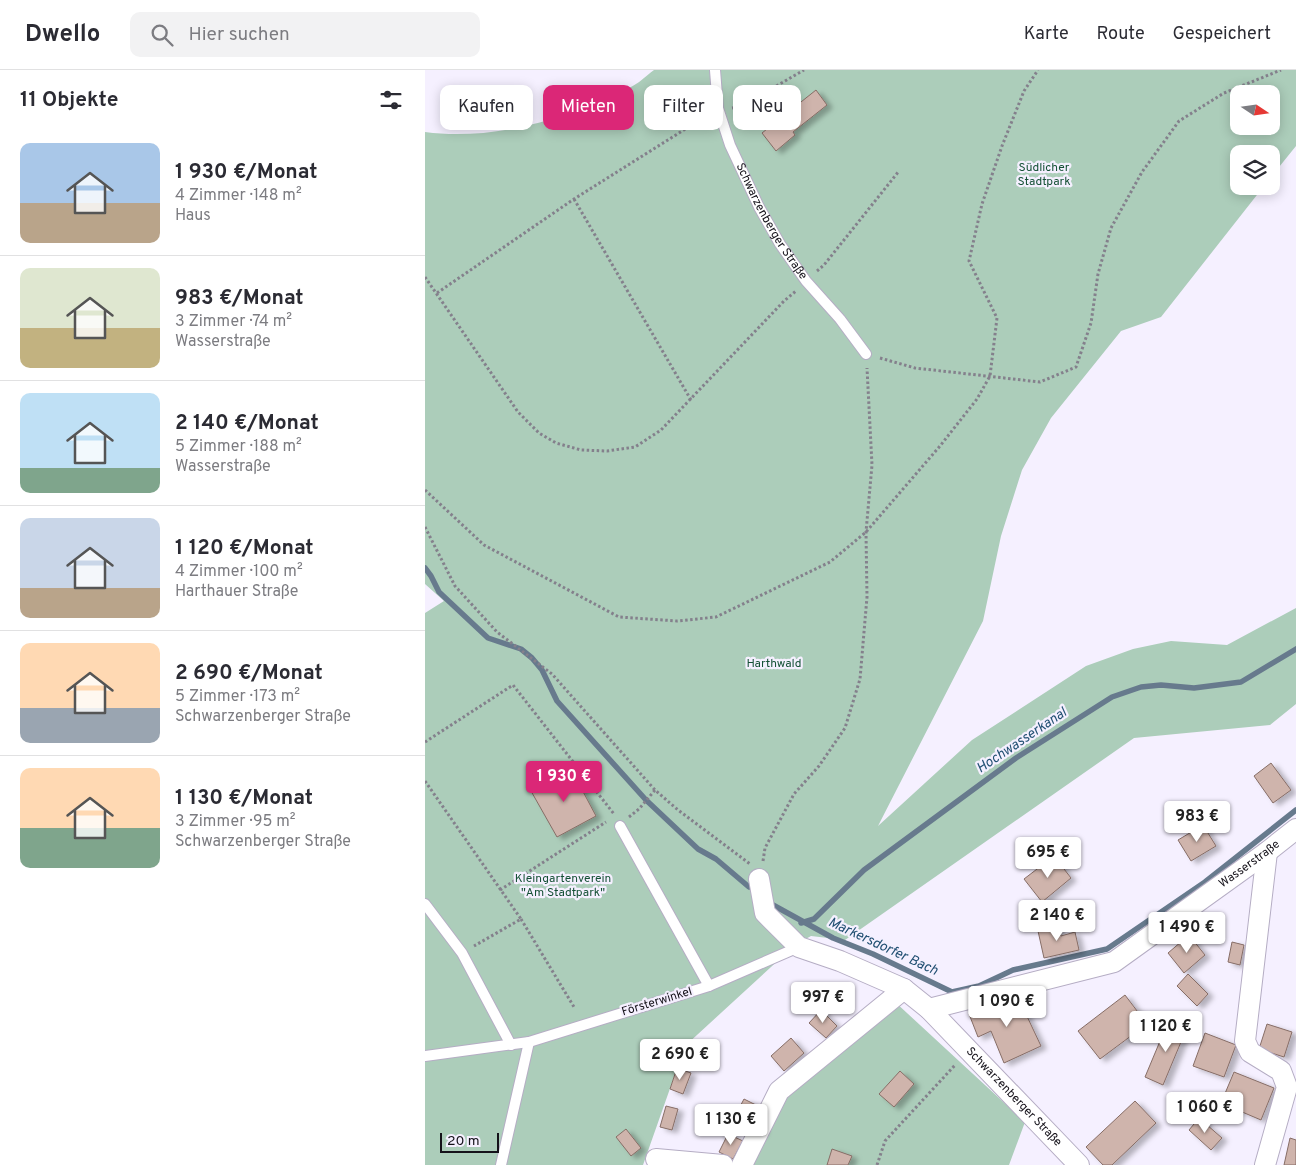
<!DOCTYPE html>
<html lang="de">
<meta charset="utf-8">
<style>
body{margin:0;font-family:Overpass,sans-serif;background:#f2f2f3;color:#2b2b33;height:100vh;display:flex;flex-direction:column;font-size:19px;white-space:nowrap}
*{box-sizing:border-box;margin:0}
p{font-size:16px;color:#7c7c81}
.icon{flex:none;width:28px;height:28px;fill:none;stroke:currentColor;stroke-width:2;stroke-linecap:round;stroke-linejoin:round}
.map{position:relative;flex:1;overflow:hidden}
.sheet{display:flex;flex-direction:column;background:#fff;width:425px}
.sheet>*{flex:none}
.top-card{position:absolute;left:15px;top:15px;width:475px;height:45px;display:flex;gap:10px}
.needle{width:32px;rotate:103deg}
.fabs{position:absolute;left:805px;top:15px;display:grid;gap:10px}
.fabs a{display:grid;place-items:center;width:50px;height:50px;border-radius:10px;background:#fff;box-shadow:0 2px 12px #0003;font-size:25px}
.scale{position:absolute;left:15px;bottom:12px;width:59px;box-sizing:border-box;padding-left:5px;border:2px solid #15121a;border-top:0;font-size:14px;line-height:18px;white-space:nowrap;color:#15121a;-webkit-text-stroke:4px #f5f0ff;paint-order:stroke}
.price{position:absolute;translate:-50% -42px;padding:0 11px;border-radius:5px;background:#fff;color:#222;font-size:16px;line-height:32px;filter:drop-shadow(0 1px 2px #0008)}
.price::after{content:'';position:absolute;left:50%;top:30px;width:15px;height:11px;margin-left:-8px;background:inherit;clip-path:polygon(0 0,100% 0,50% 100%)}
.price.current{background:#db2777;color:#fff}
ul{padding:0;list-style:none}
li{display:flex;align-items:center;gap:15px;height:125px;padding:0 20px}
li+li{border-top:1px solid #e1e1e2}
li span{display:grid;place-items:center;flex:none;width:140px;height:100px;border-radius:10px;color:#555}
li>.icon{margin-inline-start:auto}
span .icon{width:60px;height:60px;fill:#fffc;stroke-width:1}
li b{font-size:21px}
h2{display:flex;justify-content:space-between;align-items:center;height:60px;padding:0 20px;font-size:21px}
.pill{padding:0 18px;border-radius:10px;background:#fff;box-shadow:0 2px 12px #0003;font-size:18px;line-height:45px}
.pill.current{background:#db2777;color:#fff}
header{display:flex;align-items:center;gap:30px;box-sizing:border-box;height:70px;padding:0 25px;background:#fff;border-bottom:1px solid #e1e1e2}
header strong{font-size:24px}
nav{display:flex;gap:28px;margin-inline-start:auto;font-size:18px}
.search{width:350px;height:45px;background:#f2f2f3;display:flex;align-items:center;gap:12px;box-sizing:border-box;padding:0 18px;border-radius:10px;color:#7c7c81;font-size:19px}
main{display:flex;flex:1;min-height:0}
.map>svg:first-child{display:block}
.green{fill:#accdba;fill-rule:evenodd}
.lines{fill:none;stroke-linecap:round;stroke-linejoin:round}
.stream{stroke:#677a8d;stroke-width:5.5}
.building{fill:#cfb4ac;stroke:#866d66;filter:url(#shadow)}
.service-casing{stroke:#b5adc4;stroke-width:12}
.minor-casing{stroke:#b5adc4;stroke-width:22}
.path{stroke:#84808c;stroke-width:3;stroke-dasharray:2.5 2.5;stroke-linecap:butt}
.service{stroke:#fff;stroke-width:10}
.minor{stroke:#fff;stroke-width:20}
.labels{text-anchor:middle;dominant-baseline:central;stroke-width:4.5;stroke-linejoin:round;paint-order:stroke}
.park-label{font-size:12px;fill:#145035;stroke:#f5f0ff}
.street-label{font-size:12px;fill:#15121a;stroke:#f5f0ff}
.water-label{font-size:14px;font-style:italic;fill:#225073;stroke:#f5f0ff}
</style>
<header>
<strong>Dwello</strong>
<div class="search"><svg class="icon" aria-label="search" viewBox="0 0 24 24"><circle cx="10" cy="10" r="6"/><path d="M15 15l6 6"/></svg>Hier suchen</div>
<nav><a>Karte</a><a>Route</a><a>Gespeichert</a></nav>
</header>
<main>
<section class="sheet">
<h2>11 Objekte<svg class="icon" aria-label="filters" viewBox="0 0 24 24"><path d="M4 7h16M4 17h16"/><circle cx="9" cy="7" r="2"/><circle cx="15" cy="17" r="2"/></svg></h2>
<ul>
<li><span style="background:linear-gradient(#a9c7e8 60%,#b9a48a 0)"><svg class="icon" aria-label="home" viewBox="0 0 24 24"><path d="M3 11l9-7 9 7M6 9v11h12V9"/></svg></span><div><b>1 930 €/Monat</b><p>4 Zimmer · 148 m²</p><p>Haus</p></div></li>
<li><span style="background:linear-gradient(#dfe7d0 60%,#c2b280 0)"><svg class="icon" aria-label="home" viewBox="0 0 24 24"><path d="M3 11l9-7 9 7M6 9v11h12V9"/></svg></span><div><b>983 €/Monat</b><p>3 Zimmer · 74 m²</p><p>Wasserstraße</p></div></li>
<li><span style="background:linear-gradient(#bfe0f5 75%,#7fa58c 0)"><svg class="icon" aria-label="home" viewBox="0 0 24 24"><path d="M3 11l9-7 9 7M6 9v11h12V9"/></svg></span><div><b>2 140 €/Monat</b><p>5 Zimmer · 188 m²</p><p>Wasserstraße</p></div></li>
<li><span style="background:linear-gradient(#c9d6e8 70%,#b9a48a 0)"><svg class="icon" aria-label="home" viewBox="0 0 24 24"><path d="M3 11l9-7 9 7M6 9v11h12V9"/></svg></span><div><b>1 120 €/Monat</b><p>4 Zimmer · 100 m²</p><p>Harthauer Straße</p></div></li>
<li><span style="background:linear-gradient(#ffd9b3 65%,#9aa5b1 0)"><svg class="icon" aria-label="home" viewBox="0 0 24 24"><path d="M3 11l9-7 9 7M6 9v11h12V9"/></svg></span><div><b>2 690 €/Monat</b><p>5 Zimmer · 173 m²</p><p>Schwarzenberger Straße</p></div></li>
<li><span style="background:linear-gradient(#ffd9b3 60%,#7fa58c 0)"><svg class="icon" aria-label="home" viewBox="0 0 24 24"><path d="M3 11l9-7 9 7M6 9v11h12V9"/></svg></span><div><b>1 130 €/Monat</b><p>3 Zimmer · 95 m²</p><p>Schwarzenberger Straße</p></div></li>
</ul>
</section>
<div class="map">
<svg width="871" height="1095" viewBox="0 0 871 1095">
<defs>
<filter id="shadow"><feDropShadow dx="5.5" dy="3" stdDeviation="2.5" flood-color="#0004"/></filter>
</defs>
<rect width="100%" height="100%" fill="#f5f0ff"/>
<path class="green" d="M229,0H871V76L846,107V84H814V116H839L736,247L696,261L626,348L597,400L576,466L558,551L453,756L547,670L661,596L708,579L746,571L802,575L871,538V634L845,655L709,668L420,870L386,866L370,875L260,976L218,1095H0V543L19,531L0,514V62C68,71 144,49 204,18C213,14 221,6 229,0ZM814,24H846V56H814Z
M469,931L600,1052L584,1095H327L360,1025Z"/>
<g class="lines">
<path class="stream" d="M0,498L6,506L14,522L63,568L96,579L107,588L117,600L132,631L221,730L273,779L291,789L324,817
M348,835L408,868L448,884L527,922L554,916L588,900L682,879L780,812L871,740
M376,853L389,849L439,800L591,688L687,627L716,617L736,615L769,618L816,612L871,579"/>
</g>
<path class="building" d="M391,20L402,35L368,62L370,65L351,81L337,63Z
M846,693L866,720L848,733L829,706Z
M146,699L171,746L132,767L106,721Z
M778,755L791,776L766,791L753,770Z
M629,786L646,808L617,832L599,809Z
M771,840L778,850L765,860L757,849Z
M634,856L636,866L650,862L654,880L619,888L613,861Z
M764,865L780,885L759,903L743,883Z
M807,872L819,875L815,895L803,892Z
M763,904L783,924L772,936L752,916Z
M592,925L616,976L579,993L566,961L553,967L544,944Z
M700,925L722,954L675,989L653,961Z
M396,940L412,956L401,968L384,953Z
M743,952L761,960L738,1015L720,1007Z
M842,954L867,962L859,987L834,979Z
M780,963L811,975L799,1007L768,996Z
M366,968L379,983L359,1001L346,986Z
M252,998L266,1003L258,1024L245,1019Z
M475,1001L489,1014L469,1037L454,1024Z
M809,1002L849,1018L836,1050L796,1033Z
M319,1029L333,1036L324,1053L310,1046Z
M710,1031L731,1053L687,1095H678L661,1077Z
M241,1036L253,1039L247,1060L235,1057Z
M774,1048L797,1068L786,1080L764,1060Z
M201,1059L216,1078L206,1086L191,1067Z
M303,1064L318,1071L308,1089L294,1082Z
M865,1068L871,1070V1095H859Z
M407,1079L427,1086L423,1095H402Z"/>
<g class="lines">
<g class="service-casing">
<g id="service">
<path id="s1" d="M290,0L293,38L305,75L334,137L355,174L381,211L415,249L441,284"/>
<path d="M195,756L284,916"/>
<path d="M0,834L37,883L86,975"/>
<path d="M0,986L104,972L284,916L374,877"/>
<path d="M76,1095L104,972"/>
</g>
</g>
<g class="minor-casing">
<g id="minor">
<path id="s2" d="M334,809L340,843L374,877L415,891L479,919L504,939L654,1095"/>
<path id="s3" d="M504,939L689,892L842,782L871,759"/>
<path d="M231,1089L298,1095"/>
<path d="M317,1095L354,1021L479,919"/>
<path d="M840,1095L862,1017L856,1001L825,982L820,971L842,782"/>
</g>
</g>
<path class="path" d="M307,38L315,37L379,0
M149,129L266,330
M392,201L399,195L474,101
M0,207L93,342L114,363L131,373L156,380L182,381L210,377L236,360L359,231L371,221
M12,223L149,129L281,46
M455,288L490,298L615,312L651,297L666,253L673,204L686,158L717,102L754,51L799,23L856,0
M0,420L59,475L194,547L252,551L291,547L405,492L441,462L515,376L552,329L565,306L572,248L544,191L557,134L577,76L599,21L613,0
M0,457L30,516L72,562L127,604L230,720L253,740L325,794
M0,672L88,615L189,744
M0,711L96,849L49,876
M204,747L214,739L230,720
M338,791L340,778L369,724L394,696L420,658L435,609L442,527L441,462L447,395L442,298
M75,820L181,752
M96,849L149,937
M452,1095L460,1071L531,994"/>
<use href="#service" class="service"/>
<use href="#minor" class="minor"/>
</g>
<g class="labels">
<g class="park-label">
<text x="619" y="98">Südlicher<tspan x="619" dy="14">Stadtpark</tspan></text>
<text x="349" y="594">Harthwald</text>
<text x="138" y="809">Kleingartenverein<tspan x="138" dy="14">"Am Stadtpark"</tspan></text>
</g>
<g class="street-label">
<text stroke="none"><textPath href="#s1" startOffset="164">Schwarzenberger Straße</textPath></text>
<text stroke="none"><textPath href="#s3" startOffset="358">Wasserstraße</textPath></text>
<text transform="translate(232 932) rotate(-17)">Försterwinkel</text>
<text stroke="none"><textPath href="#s2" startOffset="350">Schwarzenberger Straße</textPath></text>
</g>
<g class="water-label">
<text transform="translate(597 671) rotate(-34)">Hochwasserkanal</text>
<text transform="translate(458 877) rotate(25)">Markersdorfer Bach</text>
</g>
</g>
</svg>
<div class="fabs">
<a><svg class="needle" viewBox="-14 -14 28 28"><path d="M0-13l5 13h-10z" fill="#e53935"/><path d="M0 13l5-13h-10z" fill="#7c7c81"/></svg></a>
<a><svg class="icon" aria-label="layers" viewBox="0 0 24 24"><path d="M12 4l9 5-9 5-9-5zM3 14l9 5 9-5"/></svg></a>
</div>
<div class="scale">20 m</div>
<b class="price current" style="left:139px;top:733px">1 930 €</b>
<b class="price" style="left:772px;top:773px">983 €</b>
<b class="price" style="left:623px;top:809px">695 €</b>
<b class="price" style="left:632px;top:872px">2 140 €</b>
<b class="price" style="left:762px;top:884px">1 490 €</b>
<b class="price" style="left:398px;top:954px">997 €</b>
<b class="price" style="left:582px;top:958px">1 090 €</b>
<b class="price" style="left:741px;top:983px">1 120 €</b>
<b class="price" style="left:255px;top:1011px">2 690 €</b>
<b class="price" style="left:780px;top:1064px">1 060 €</b>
<b class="price" style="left:306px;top:1076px">1 130 €</b>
<div class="top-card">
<a class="pill">Kaufen</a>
<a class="pill current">Mieten</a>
<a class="pill">Filter</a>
<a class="pill">Neu</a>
</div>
</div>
</main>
